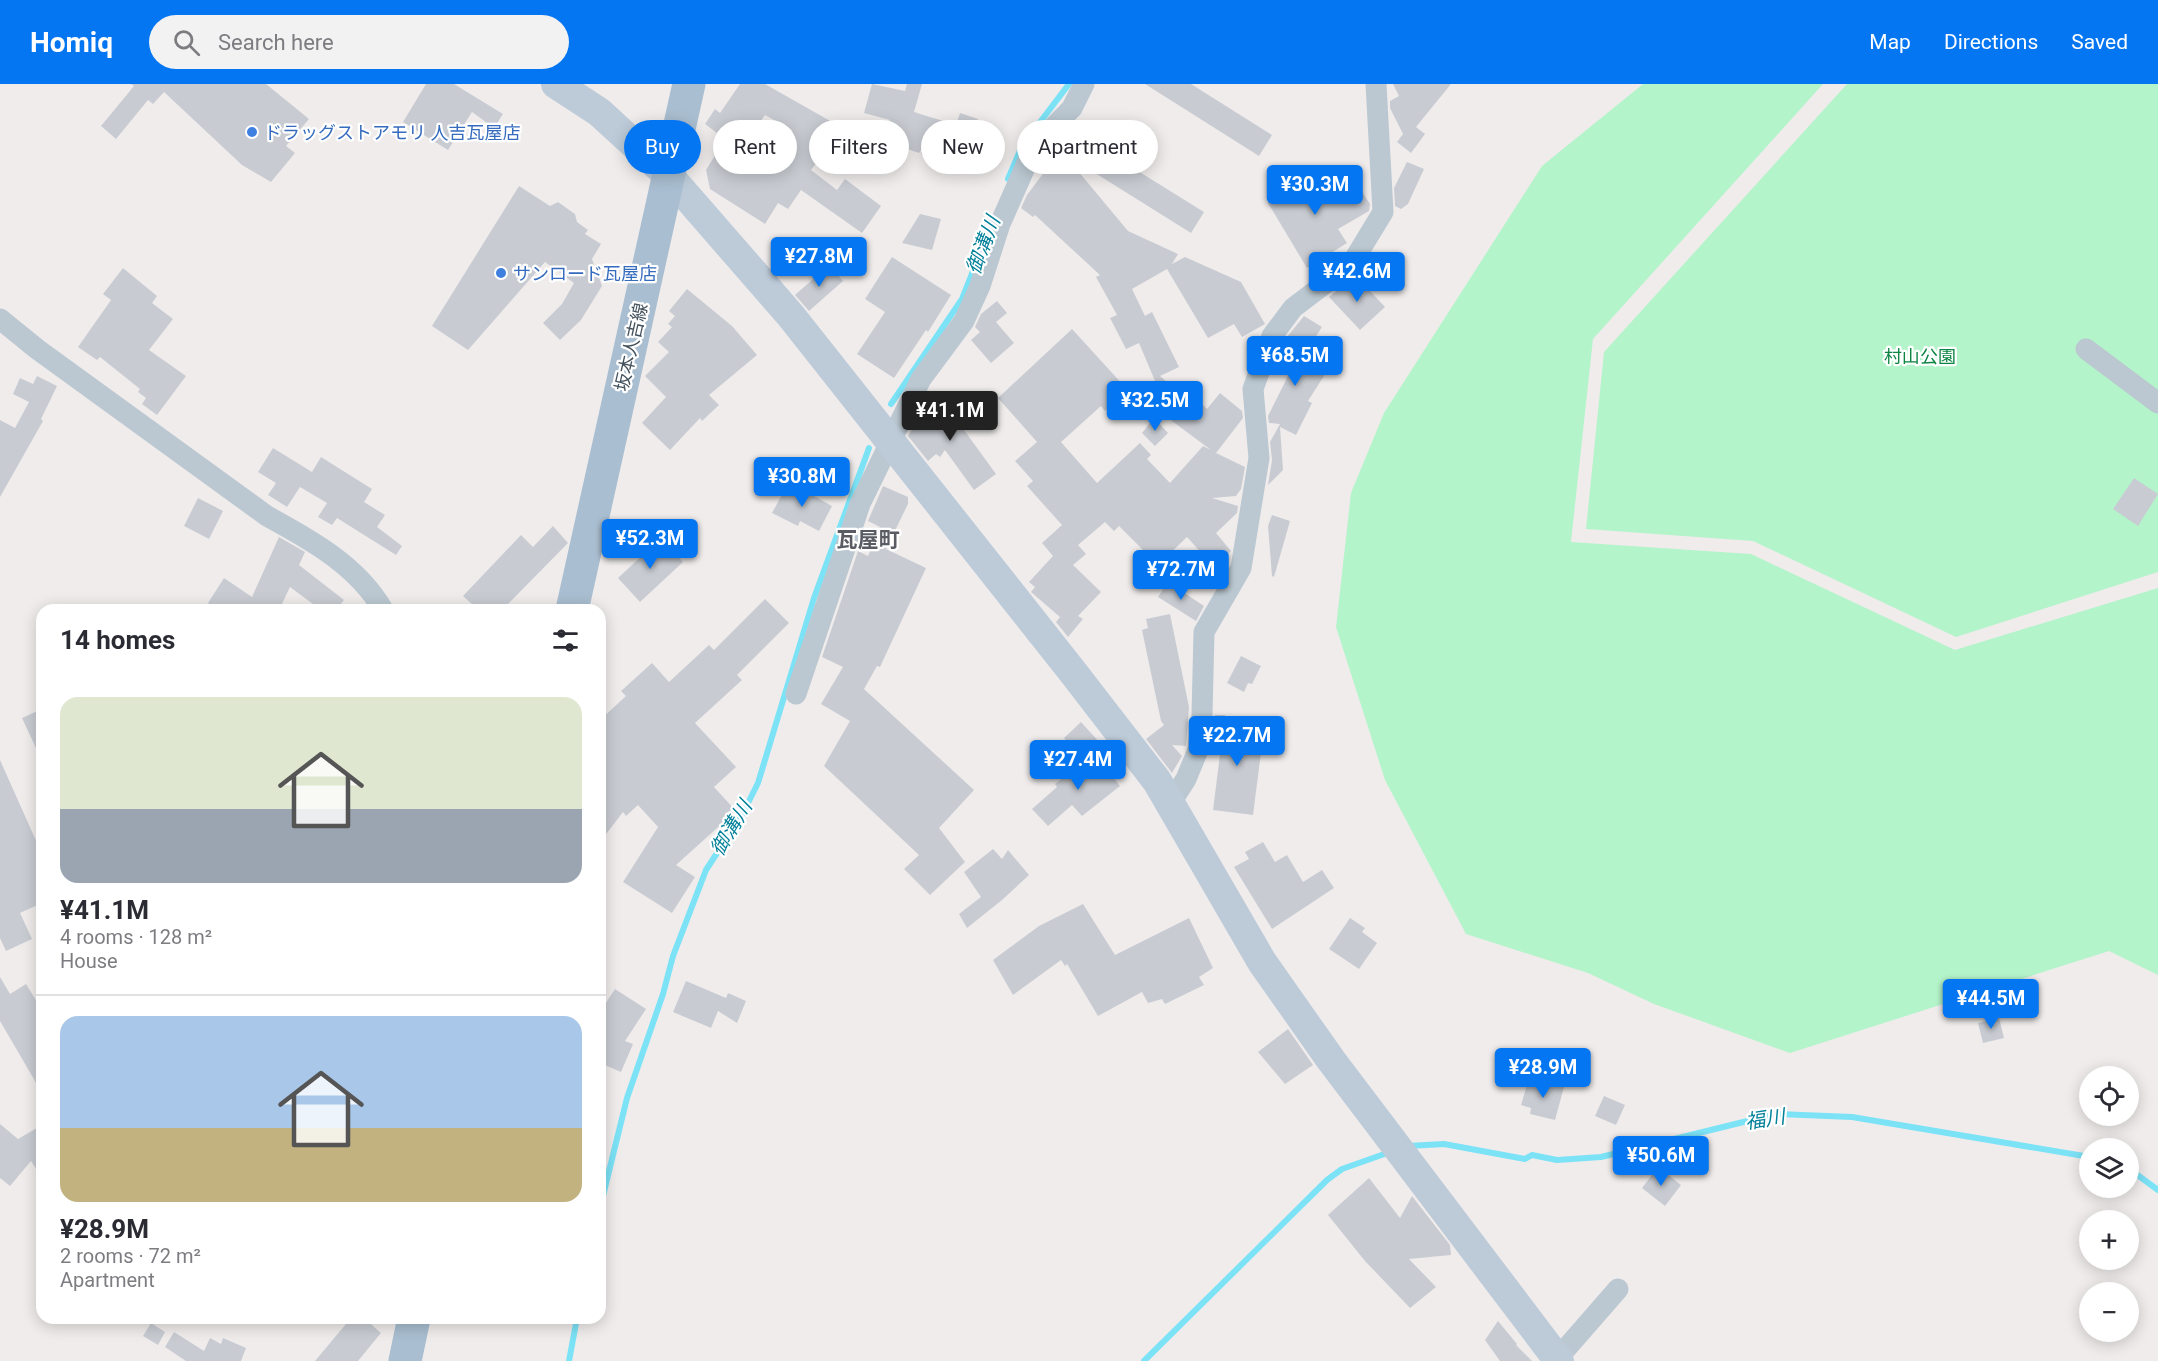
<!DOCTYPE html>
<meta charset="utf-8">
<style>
body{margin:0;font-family:Roboto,"Noto Sans JP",sans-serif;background:#f2f2f3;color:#2b2b33;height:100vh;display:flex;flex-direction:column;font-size:22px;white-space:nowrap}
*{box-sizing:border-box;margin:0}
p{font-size:20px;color:#7c7c81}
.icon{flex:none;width:33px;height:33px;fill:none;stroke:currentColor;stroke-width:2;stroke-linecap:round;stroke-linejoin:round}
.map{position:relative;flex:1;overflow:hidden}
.drawer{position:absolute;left:36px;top:520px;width:570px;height:720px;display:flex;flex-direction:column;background:#fff;border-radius:18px;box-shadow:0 3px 15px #0003}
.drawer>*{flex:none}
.banner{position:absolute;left:624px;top:36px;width:570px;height:54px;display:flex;gap:12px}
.buttons{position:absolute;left:2079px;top:982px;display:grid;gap:12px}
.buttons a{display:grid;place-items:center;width:60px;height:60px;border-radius:50%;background:#fff;box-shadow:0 3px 15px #0003;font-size:30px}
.price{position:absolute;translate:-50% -51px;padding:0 14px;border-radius:6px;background:#0476f2;color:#fff;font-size:20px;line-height:39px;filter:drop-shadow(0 2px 3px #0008)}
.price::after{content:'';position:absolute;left:50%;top:36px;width:18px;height:14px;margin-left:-9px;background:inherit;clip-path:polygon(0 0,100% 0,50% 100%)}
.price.active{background:#222;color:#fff}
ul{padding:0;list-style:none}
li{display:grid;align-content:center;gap:12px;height:318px;padding:0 24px}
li+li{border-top:2px solid #e1e1e2}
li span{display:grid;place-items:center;height:186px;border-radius:18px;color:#555}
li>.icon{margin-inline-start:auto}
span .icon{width:108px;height:108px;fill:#fffc;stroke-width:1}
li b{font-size:26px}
h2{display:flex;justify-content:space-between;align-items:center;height:72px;padding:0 24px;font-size:26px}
.pill{padding:0 21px;border-radius:27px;background:#fff;box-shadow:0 3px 15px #0003;font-size:21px;line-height:54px}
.pill.active{background:#0476f2;color:#fff}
header{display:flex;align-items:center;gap:36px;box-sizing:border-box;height:84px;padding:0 30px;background:#0476f2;color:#fff}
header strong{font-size:28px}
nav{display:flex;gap:33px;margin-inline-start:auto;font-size:21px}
.search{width:420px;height:54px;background:#f2f2f3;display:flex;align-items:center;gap:15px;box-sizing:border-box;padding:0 21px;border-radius:33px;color:#7c7c81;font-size:22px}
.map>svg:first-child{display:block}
.green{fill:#b4f4ca}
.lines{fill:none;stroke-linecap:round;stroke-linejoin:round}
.stream{stroke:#7ce2f6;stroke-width:6}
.building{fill:#c8ccd2;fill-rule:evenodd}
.street{stroke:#bbc8d1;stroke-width:21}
.secondary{stroke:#bdcbd9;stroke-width:30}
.primary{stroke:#a9bed0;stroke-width:33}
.shop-dot{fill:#3f7fe0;stroke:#fff;stroke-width:2}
.labels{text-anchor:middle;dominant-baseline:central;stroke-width:4.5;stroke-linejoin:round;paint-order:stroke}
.shop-label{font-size:18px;fill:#366cbe;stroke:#fff;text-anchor:start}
.street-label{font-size:18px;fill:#43515c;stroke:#fff}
.park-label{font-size:18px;fill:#0c8543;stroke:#fff}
.water-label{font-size:20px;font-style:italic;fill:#03819a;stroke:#fff}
.quarter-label{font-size:21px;font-weight:bold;fill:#595d63;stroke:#fff}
</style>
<header>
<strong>Homiq</strong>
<div class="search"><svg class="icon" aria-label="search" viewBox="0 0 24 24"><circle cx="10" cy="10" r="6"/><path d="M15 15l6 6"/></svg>Search here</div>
<nav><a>Map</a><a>Directions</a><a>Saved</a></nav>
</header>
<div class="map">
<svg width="2158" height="1277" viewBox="0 0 2158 1277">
<rect width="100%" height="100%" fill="#f0ecec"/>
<path class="green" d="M1643,0H1823L1593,255L1571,458L1751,470L1955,566L2158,504V891L2109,867L1790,969L1654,920L1588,889L1466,850L1385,696L1336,543L1351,409L1384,329L1542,82Z
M1847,0H2158V488L1956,553L1753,457L1586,445L1604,268Z"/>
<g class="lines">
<path class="stream" d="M1008,95L1022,62L1069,0
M891,320L962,215L982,164
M1408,1062L1444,1060L1525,1075L1532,1071L1557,1076L1601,1073L1776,1030L1852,1033L2090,1073
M2128,1084L2158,1106
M600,1124L627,1014L663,910L673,872L706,786L743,729L758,699L814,514L869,364
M569,1277L577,1234
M1144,1277L1327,1096L1342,1085L1390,1068"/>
</g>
<path class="building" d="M131,0H266L309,35L286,62L295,69L271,98L242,81L164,8L153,20L148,16L116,55L101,42L134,2Z
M426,0H454L503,30L494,44L472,28L448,66L403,38Z
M740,0H765L832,38L812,75L817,78L811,86L837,106L845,95L881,122L862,149L801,106L788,125L778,119L765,140L710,105L706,86L725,55L705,40L715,25L720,29ZM765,31L792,46L766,88L738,69Z
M872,0L905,7L907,0H922L914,28L956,41L960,29L978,35L969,63L959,61L953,80L921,70L923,63L919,69L884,57L890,36L864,29Z
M1145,0H1191L1272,51L1259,72Z
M1393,0H1451L1416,43L1425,50L1411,69L1397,58L1403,50L1390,24V17L1399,12Z
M1069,45L1094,63L1095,60L1107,68L1105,76L1109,69L1204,128L1191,149L1063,69L1128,147L1178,170L1172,180L1185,173L1241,198L1265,240L1242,253L1234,240L1208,254L1167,185L1132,205L1145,232L1152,228L1179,283L1160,292L1199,326L1203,321L1207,325L1220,309L1242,327L1243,334L1216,369L1245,383L1241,405L1236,412L1212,414L1238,422L1237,429L1216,449L1231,467L1214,483L1187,453L1158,481L1119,442L1114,447L1105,438L1078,461L1086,470L1073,481L1101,508L1078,532L1083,535L1068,553L1056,538L1060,533L1031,508L1035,503L1029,498L1053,472L1042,459L1062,441L1027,402L1033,397L1015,377L1037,358L998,314L1072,245L1125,303V308L1105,327L1101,322L1061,358L1097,399L1140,359L1151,371L1147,375L1170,399L1203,362L1211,366L1172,337L1139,259L1126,265L1110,234L1117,231L1096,193L1100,191L1035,131L1033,133L1021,124L1027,111L1060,67L1053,62Z
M1407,78L1424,85L1408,120L1401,125L1395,122L1394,104Z
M1298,83L1321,119L1356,98L1370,120L1369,127L1338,145L1347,159L1307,184L1268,119L1280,112L1272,100Z
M519,102L550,122L558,118L575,130L577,138L588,146L585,150L601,160L592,175L602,202L581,236L560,256L543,239L562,220L574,199L545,178L468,266L432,242Z
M920,130L941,135L932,166L902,159Z
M892,173L951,211L928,248L926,246L894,294L857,270L885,228L865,215Z
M829,181L843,197L809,227L795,211Z
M123,184L157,212L152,219L173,235L149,266L186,292L157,331L142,320L146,314L138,308L140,305L100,273L97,276L78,263L111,216L103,210Z
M1356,192L1385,223L1360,246L1329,213Z
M687,205L732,242L757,271L709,311L719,321L702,337L700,334L670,366L642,339L666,313L645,292L669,268L658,258L672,243L668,240L675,232L669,227Z
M997,217L1007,229L996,238L1014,259L991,279L971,256L980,248L975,243L981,230Z
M1304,232L1322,243L1305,269L1329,284L1308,317L1312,319L1296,351L1280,343L1283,386L1268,401L1272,376L1270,358L1280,340L1269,339L1268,332L1290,288L1276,279L1283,258Z
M37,292L57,302L41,335L43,337L0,413V336L15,344L29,318L13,310L20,294L33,300Z
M934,312L971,337L964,346L996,390L974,406L945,366L940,373L936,370L928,377L908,352Z
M1154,334L1168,349L1155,362L1142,349Z
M273,364L312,388L321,373L372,405L364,418L385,431L377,443L402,462L396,471L337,434L332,441L318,433L327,419L300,403L287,423L268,411L276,399L258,388Z
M2134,394L2158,410L2138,442L2113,425Z
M789,398L832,422L819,447L800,437L798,442L772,429Z
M883,402L908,413V420L886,465L926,484L880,583L877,582L864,605L974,706L939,744L965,778L930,811L904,785L919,771L824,682L850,637L821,620L843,583L822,573L858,467L868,472L880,443L868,437Z
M198,414L223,427L209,455L184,442Z
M1272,431L1290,437L1274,493L1272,492L1268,442Z
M553,442L568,459L508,520L475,523L463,512L521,451L533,463Z
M279,453L305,468L299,481L344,516L336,526H321L290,503L279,526H219L208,519L224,494L252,513Z
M661,454L683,478L640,518L618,494Z
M1168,498L1204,522L1196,537L1158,513Z
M765,515L789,539L737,591L742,596L695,639L736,683L714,703L736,727L676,781L695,793L672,829L623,798L658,743L638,721L626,732L623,728L600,758V636L626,612L621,607L652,579L669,598L709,561L714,566Z
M1170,530L1189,623L1186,662L1172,661L1182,672L1172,689L1146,655L1164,641L1161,637L1142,546L1148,544L1146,535Z
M1241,572L1261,582L1252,600L1248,599L1244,608L1227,599Z
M42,625V677L22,634Z
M1215,631H1225V639L1253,641V652L1263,653L1253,731L1213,726L1223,647L1212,656Z
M1081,638L1100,659L1083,675L1064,654Z
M1095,670L1120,702L1082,732L1072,721L1048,742L1032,725L1057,703L1055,700Z
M0,676L42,770V819L20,829L32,855L6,867L0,854Z
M1263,758L1275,778L1287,771L1303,798L1322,786L1334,804L1272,845L1234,783L1249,775L1245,768Z
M993,765L1002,775L1008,766L1029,791L1002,816L967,844L959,830L981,813L964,788Z
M1083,820L1115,871L1189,834L1213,884L1199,893L1204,901L1165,920L1162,915L1148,919L1142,908L1098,932L1067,880L1065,882L1061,876L1013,911L993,876L1039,842Z
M1350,834L1365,844L1362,848L1377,859L1359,885L1329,865Z
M0,893L10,910L26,900L42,926V1009L0,937Z
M686,897L726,914L728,909L746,917L737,939L718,927L711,944L673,928Z
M615,905L646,925L625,957L633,960L621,988L600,979V928Z
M1999,934L2004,954L1983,959L1978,939Z
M1288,945L1313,981L1285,1000L1258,968Z
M1565,974L1584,979L1580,993L1561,988Z
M1529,994L1564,1003L1555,1036L1530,1030L1531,1024L1521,1021Z
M1604,1012L1625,1021L1616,1041L1595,1032Z
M0,1040L18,1055L42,1041V1094L31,1077L10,1102L0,1094Z
M1658,1083L1681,1101L1665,1122L1642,1104Z
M1369,1094L1400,1134L1412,1112L1450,1161L1451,1171L1409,1175L1436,1203L1410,1224L1365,1177L1328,1131Z
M351,1234H364L381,1249L358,1277H315Z
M1498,1237L1517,1260L1516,1261L1532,1277H1500L1485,1256Z
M151,1239L165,1248L158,1261L143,1252Z
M174,1248L204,1267L210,1254L221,1260L223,1254L246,1264L241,1277H186L165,1263Z"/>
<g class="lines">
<path class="street" d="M0,235L37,265L267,432C311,456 358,482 383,526
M2086,265L2158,319
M796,610L860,420L921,295L964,237L980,202L1000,140L1034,63L1072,24L1084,0
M1170,720L1186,695L1198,666L1202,631L1204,548L1241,484L1259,374L1253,305L1272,252L1293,224L1352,179L1383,128L1376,0
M1557,1275L1618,1205"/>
<path class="secondary" d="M556,0L599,28L670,93L791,232L1072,587L1157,697L1262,878L1331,976L1559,1277"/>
<path class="primary" d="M572,526L689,0
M405,1277L414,1234"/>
</g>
<g class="shop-dot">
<circle cx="252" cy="48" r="6"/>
<circle cx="501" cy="189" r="6"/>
</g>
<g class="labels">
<g class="shop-label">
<text x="264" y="48">ドラッグストアモリ 人吉瓦屋店</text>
<text x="513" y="189">サンロード瓦屋店</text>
</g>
<g class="street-label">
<text transform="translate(631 263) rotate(-77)">坂本人吉線</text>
</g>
<g class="park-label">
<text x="1920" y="272">村山公園</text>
</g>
<g class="water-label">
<text transform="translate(983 161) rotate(-69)">御溝川</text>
<text transform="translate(731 744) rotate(-59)">御溝川</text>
<text transform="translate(1765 1035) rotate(-9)">福川</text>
</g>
<g class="quarter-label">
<text x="868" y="456">瓦屋町</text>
</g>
</g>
</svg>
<div class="buttons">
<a><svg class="icon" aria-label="locate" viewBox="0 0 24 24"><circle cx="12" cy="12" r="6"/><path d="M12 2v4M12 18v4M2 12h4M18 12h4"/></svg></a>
<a><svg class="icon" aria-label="layers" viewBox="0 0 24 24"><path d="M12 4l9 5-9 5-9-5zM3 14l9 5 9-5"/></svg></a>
<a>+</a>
<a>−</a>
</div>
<b class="price" style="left:1315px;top:132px">¥30.3M</b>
<b class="price" style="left:819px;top:204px">¥27.8M</b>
<b class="price" style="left:1357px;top:219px">¥42.6M</b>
<b class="price" style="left:1295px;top:303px">¥68.5M</b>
<b class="price" style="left:1155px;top:348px">¥32.5M</b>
<b class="price active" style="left:950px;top:358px">¥41.1M</b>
<b class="price" style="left:802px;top:424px">¥30.8M</b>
<b class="price" style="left:650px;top:486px">¥52.3M</b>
<b class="price" style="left:1181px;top:517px">¥72.7M</b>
<b class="price" style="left:1237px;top:683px">¥22.7M</b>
<b class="price" style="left:1078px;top:707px">¥27.4M</b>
<b class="price" style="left:1991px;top:946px">¥44.5M</b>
<b class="price" style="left:1543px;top:1015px">¥28.9M</b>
<b class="price" style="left:1661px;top:1103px">¥50.6M</b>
<div class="banner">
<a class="pill active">Buy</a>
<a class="pill">Rent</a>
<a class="pill">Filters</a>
<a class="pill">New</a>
<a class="pill">Apartment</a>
</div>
<section class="drawer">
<h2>14 homes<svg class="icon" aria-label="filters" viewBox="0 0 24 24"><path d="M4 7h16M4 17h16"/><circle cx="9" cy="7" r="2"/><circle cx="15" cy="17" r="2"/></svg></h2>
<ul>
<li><span style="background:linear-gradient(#dfe7d0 60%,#9aa5b1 0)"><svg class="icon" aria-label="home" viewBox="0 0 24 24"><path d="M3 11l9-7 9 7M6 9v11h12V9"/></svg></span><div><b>¥41.1M</b><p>4 rooms · 128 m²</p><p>House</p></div></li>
<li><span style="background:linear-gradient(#a9c7e8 60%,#c2b280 0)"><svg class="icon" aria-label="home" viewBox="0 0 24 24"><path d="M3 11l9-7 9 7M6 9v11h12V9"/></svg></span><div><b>¥28.9M</b><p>2 rooms · 72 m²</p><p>Apartment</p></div></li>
</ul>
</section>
</div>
